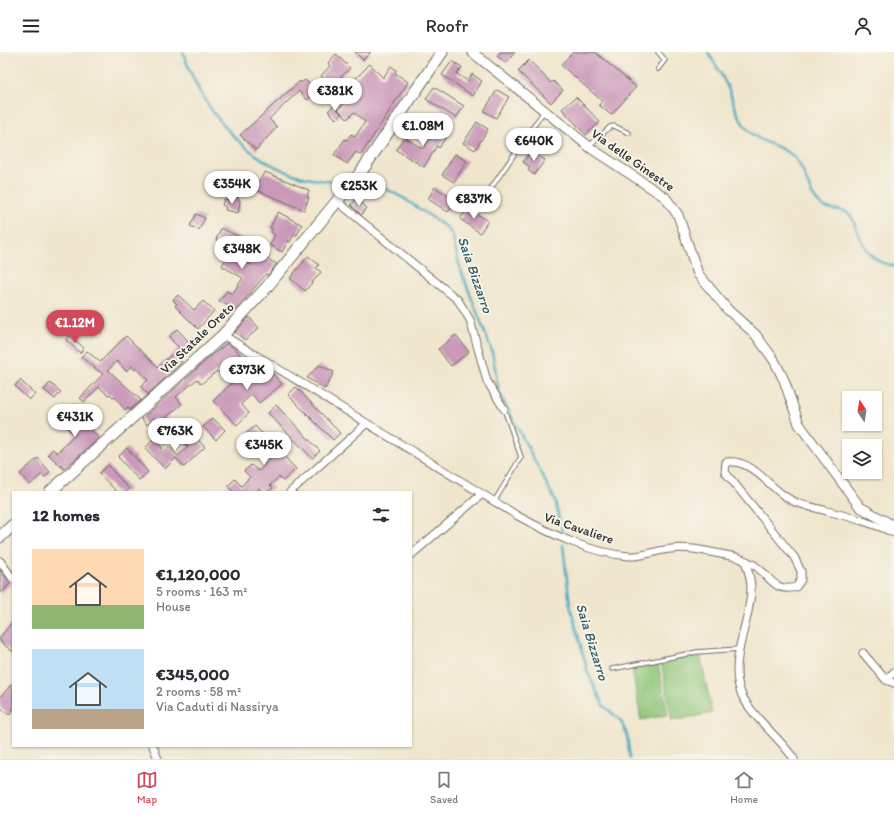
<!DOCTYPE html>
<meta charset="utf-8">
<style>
body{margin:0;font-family:Itim,sans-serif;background:#f2f2f3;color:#2b2b33;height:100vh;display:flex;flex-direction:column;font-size:15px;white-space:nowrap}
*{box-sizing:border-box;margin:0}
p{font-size:13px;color:#7c7c81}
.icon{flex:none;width:22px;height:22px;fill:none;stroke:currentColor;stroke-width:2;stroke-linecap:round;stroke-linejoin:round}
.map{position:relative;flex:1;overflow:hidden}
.panel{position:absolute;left:12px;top:439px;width:400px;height:256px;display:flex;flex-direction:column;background:#fff;border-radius:0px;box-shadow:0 1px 3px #0004}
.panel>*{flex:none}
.needle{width:26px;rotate:348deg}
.controls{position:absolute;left:842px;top:339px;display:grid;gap:8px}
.controls a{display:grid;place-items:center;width:40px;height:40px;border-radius:0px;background:#fff;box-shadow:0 1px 3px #0004;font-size:20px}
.price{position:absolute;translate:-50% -34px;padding:0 9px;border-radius:14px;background:#fff;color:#222;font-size:13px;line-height:26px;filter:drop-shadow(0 1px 2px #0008)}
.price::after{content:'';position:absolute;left:50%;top:24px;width:12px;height:9px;margin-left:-6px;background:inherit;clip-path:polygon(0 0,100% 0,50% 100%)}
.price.selected{background:#d1495b;color:#fff}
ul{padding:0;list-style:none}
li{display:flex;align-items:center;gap:12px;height:100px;padding:0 20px}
li span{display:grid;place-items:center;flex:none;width:112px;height:80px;border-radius:0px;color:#555}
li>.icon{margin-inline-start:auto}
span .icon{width:48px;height:48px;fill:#fffc;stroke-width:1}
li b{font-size:17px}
h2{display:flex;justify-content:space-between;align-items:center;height:48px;padding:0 20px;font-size:17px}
header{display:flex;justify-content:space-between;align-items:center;height:52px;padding:0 20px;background:#fff;font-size:18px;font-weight:600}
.tab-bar{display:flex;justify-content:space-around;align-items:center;height:56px;border-top:1px solid #e1e1e2;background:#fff;font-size:11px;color:#7c7c81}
.tab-bar a{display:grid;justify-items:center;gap:2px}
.tab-bar .selected{color:#d1495b}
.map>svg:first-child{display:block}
.park{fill:#8fc67a;stroke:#5d7852}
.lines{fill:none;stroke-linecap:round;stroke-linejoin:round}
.stream{stroke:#3fa8bf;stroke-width:2.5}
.building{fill:#ca98b9}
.service-casing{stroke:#706c64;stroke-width:5.5}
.minor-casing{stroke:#706c64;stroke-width:9}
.tertiary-casing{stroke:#706c64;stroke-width:11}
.primary-casing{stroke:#706c64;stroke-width:13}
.service{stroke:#fff;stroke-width:3.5}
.minor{stroke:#fff;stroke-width:7}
.tertiary{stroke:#fff;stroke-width:9}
.primary{stroke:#fff;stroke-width:11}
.labels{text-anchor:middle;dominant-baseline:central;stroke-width:4;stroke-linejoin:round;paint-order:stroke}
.street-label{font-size:13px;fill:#2b2b2b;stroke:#f7f3e8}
.water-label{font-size:14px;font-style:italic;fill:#335d66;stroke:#f7f3e8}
</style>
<header><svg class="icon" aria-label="menu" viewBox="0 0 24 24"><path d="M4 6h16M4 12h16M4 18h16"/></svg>Roofr<svg class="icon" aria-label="person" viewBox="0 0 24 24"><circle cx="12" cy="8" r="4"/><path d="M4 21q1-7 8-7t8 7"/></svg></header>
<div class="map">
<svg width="894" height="707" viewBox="0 0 894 707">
<rect width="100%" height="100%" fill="#f7f3e8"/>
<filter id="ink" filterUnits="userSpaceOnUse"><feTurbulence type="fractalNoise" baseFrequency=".025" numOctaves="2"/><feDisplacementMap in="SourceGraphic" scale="8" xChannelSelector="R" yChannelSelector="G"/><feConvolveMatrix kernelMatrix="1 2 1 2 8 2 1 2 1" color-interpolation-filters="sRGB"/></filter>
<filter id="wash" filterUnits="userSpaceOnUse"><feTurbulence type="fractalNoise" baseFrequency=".012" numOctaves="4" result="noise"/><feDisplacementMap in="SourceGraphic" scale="16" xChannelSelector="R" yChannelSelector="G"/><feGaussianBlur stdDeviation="0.9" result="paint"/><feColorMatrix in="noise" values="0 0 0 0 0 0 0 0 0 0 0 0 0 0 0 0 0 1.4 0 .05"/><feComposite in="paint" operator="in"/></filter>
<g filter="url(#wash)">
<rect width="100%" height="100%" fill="#f0e6cd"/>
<path class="park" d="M700,602L712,661L672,669L661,609Z
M658,612L668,663L641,668L632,617Z"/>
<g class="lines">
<path class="stream" d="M183,0C206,73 269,135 349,129
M708,0C715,12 723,25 729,38C734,52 738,67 748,78C760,92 780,92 793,104C807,117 806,141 821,153C830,160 844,155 851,164C854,168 855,174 857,178C864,197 872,210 894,214
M358,129L375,131L405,147L446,175L452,182L460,216L492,299L499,340L555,448L562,479
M563,493L570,553L588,621L603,653L621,669L627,683L630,707"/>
</g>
<g id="blocks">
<path class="building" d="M355,0H371L363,8Z
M500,0H515L506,11L497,4Z
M573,0H595L636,35L611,63L599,53L602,49L561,13Z
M336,2L350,16L331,34L321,24L330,14L328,11Z
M529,8L551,31L553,29L563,38L551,51L518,19Z
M452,9L462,15L457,22L468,29L472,22L482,29L473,44L442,23Z
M370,12L383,26L391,14L396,18L395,21L408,30L361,103L356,100L347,112L334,103L345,87L347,88L351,82L355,85L365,70L354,60L347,67L338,57L350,47L347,43L359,31L355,27Z
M305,28L317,39L307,48L299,39L269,67L277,75L256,98L240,83L300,29L301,31Z
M434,35L464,54L456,66L426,47Z
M497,38L509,45L496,66L484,59Z
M576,45L600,70L586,83L562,57Z
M334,53L341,62L336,67L328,59Z
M477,70L488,77L475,98L463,91Z
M438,73L449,80L439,96L437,94L424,115L396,98L404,85L423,97Z
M531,99L545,108L534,123L528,118L530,115L523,110Z
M455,102L467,109L454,130L442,123Z
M265,120L309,138L307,145H309L304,158L252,136L255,129L258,130Z
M435,135L456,149L448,160L428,147Z
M232,144L238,145L240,150L238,161L225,158L226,155L222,153L224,147L231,148Z
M356,147L367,156L361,163L351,153Z
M468,156L488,169L480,181L460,167Z
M278,160L302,173L297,183L294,182L290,190L288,189L282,200L270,193L275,183L271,180L273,177L270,176Z
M196,162L205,166L199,178L190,174Z
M221,176L242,186L237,204L251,213L257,202L277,212L268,223L266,222L236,258L219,249L227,239L232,242L243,226L222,214L231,196L216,188Z
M308,204L319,213L316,216L321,220L305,239L290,226Z
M178,243L194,258L203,249L214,259L198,277L175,254L177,252L173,248Z
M249,265L259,276L245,288L235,280Z
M177,277L193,294L179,307L182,310L148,342L141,335L148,328L137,316L135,318L132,314L126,319L117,309L108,318L141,348L130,358L128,355L125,358L115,345L114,346L110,342L108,343L99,335L84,350L80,346L103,322L81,305L87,299L100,310L126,284L158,315L179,296L169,285Z
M70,283L84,296L80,301L66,288Z
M456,283L469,300L451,314L438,297Z
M227,291L237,299L242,305L221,323L217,319L201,332L197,327L176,345L182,352L156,374L155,366L147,373L142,367L210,305Z
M255,309L267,318L269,317L282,332L259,351L252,342L241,352L249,361L237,373L213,349Z
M319,313L334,320L325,337L307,326Z
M20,328L35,342L29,348L15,334Z
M50,331L61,340L55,347L44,338Z
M296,335L340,381L333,388L288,343Z
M74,353L89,367L85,372L99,386L64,417L48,402L53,397L57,401L75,383L60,368Z
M276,353L320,399L312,406L268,361Z
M213,366L225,378L216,388L203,375Z
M255,374L296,417L283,429L279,425L270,433L273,436L268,440H263L259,436L255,440H233L228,434L235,427L241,434L250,425L244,419L251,413L259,419L270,407L257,394L252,398L247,393L252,388L246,382Z
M193,383L205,395L184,415L176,406L165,417L145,396L154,387L165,399L169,395L178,404L188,395L184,391Z
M127,396L148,420L139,428L118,405Z
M38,406L50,420L45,425L42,422L30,433L20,422Z
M108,413L129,437L126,440H117L99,421Z
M0,518L11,531L0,542Z
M13,569V600L0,589V585Z
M13,631V658L9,663L0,655V645Z"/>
</g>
</g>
<g filter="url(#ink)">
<use href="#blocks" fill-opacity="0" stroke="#706c64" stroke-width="1"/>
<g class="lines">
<g class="service-casing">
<path id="service" d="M658,0L665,8L658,17
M589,94L610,75L614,74L629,81
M487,142L544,59
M494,450L521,405L504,357
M612,617L697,600L739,597"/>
</g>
<g class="minor-casing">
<path id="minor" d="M338,150L458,248L470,268L487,329L504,357
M223,283L518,464C551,482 590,501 629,504C642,505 657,498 671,497C690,494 712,501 731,504C738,505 747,509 754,513C770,523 773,541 796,535L801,528V519L794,505L725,420L726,410C755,406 770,440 795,450C805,454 817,456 827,459C850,465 873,471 894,481
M290,440L367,371
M411,503L481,443
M0,509L13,527
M745,509C748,518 751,526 751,536C751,570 728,607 741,641C750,663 780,686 794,707
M863,601L886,628L894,620
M886,628L894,631
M153,694L158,707"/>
</g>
<g class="tertiary-casing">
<path id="tertiary" d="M472,0L592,97L665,145L678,163L698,222L728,258L755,282L774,308L784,328L799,372L860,455L894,474"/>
</g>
<g class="primary-casing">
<path id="primary" d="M50,440L223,283L266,236L361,120L442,0
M0,485L13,473"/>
</g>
<use href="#service" class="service"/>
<use href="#minor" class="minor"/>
<use href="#tertiary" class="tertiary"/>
<use href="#primary" class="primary"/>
</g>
</g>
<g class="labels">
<g class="street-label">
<text transform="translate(633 108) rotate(35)">Via delle Ginestre</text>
<text transform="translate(197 286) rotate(-44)">Via Statale Oreto</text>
<text transform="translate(579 476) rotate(19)">Via Cavaliere</text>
</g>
<g class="water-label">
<text transform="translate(475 223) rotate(71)">Saia Bizzarro</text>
<text transform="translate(592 590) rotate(73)">Saia Bizzarro</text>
</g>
</g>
</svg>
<div class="controls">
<a><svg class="needle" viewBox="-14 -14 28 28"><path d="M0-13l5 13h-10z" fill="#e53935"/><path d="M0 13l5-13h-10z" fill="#7c7c81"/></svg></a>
<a><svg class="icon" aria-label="layers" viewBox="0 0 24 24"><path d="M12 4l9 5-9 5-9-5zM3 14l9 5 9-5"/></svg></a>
</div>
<b class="price" style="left:335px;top:60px">€381K</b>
<b class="price" style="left:423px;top:95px">€1.08M</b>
<b class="price" style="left:534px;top:110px">€640K</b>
<b class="price" style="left:232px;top:153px">€354K</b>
<b class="price" style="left:359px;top:155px">€253K</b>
<b class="price" style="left:474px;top:168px">€837K</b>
<b class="price" style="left:242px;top:218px">€348K</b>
<b class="price selected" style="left:75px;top:292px">€1.12M</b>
<b class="price" style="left:247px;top:339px">€373K</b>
<b class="price" style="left:75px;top:386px">€431K</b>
<b class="price" style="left:175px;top:400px">€763K</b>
<b class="price" style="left:264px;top:414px">€345K</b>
<section class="panel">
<h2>12 homes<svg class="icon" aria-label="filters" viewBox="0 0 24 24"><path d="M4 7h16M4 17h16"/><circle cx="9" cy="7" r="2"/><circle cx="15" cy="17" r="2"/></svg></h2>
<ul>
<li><span style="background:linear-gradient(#ffd9b3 70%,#8fb573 0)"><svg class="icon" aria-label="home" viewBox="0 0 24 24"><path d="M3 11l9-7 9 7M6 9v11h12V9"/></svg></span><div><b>€1,120,000</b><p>5 rooms · 163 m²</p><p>House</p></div></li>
<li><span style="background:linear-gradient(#bfe0f5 75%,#b9a48a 0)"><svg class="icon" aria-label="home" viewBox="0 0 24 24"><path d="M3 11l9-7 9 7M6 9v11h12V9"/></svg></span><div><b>€345,000</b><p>2 rooms · 58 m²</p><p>Via Caduti di Nassirya</p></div></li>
</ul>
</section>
</div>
<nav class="tab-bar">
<a class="selected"><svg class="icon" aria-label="map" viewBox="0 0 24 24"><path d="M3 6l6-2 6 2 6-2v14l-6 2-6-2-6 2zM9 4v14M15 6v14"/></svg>Map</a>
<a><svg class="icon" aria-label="saved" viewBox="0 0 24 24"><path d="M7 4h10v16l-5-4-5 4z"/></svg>Saved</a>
<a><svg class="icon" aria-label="home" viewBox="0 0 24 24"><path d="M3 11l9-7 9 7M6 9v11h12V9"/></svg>Home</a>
</nav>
